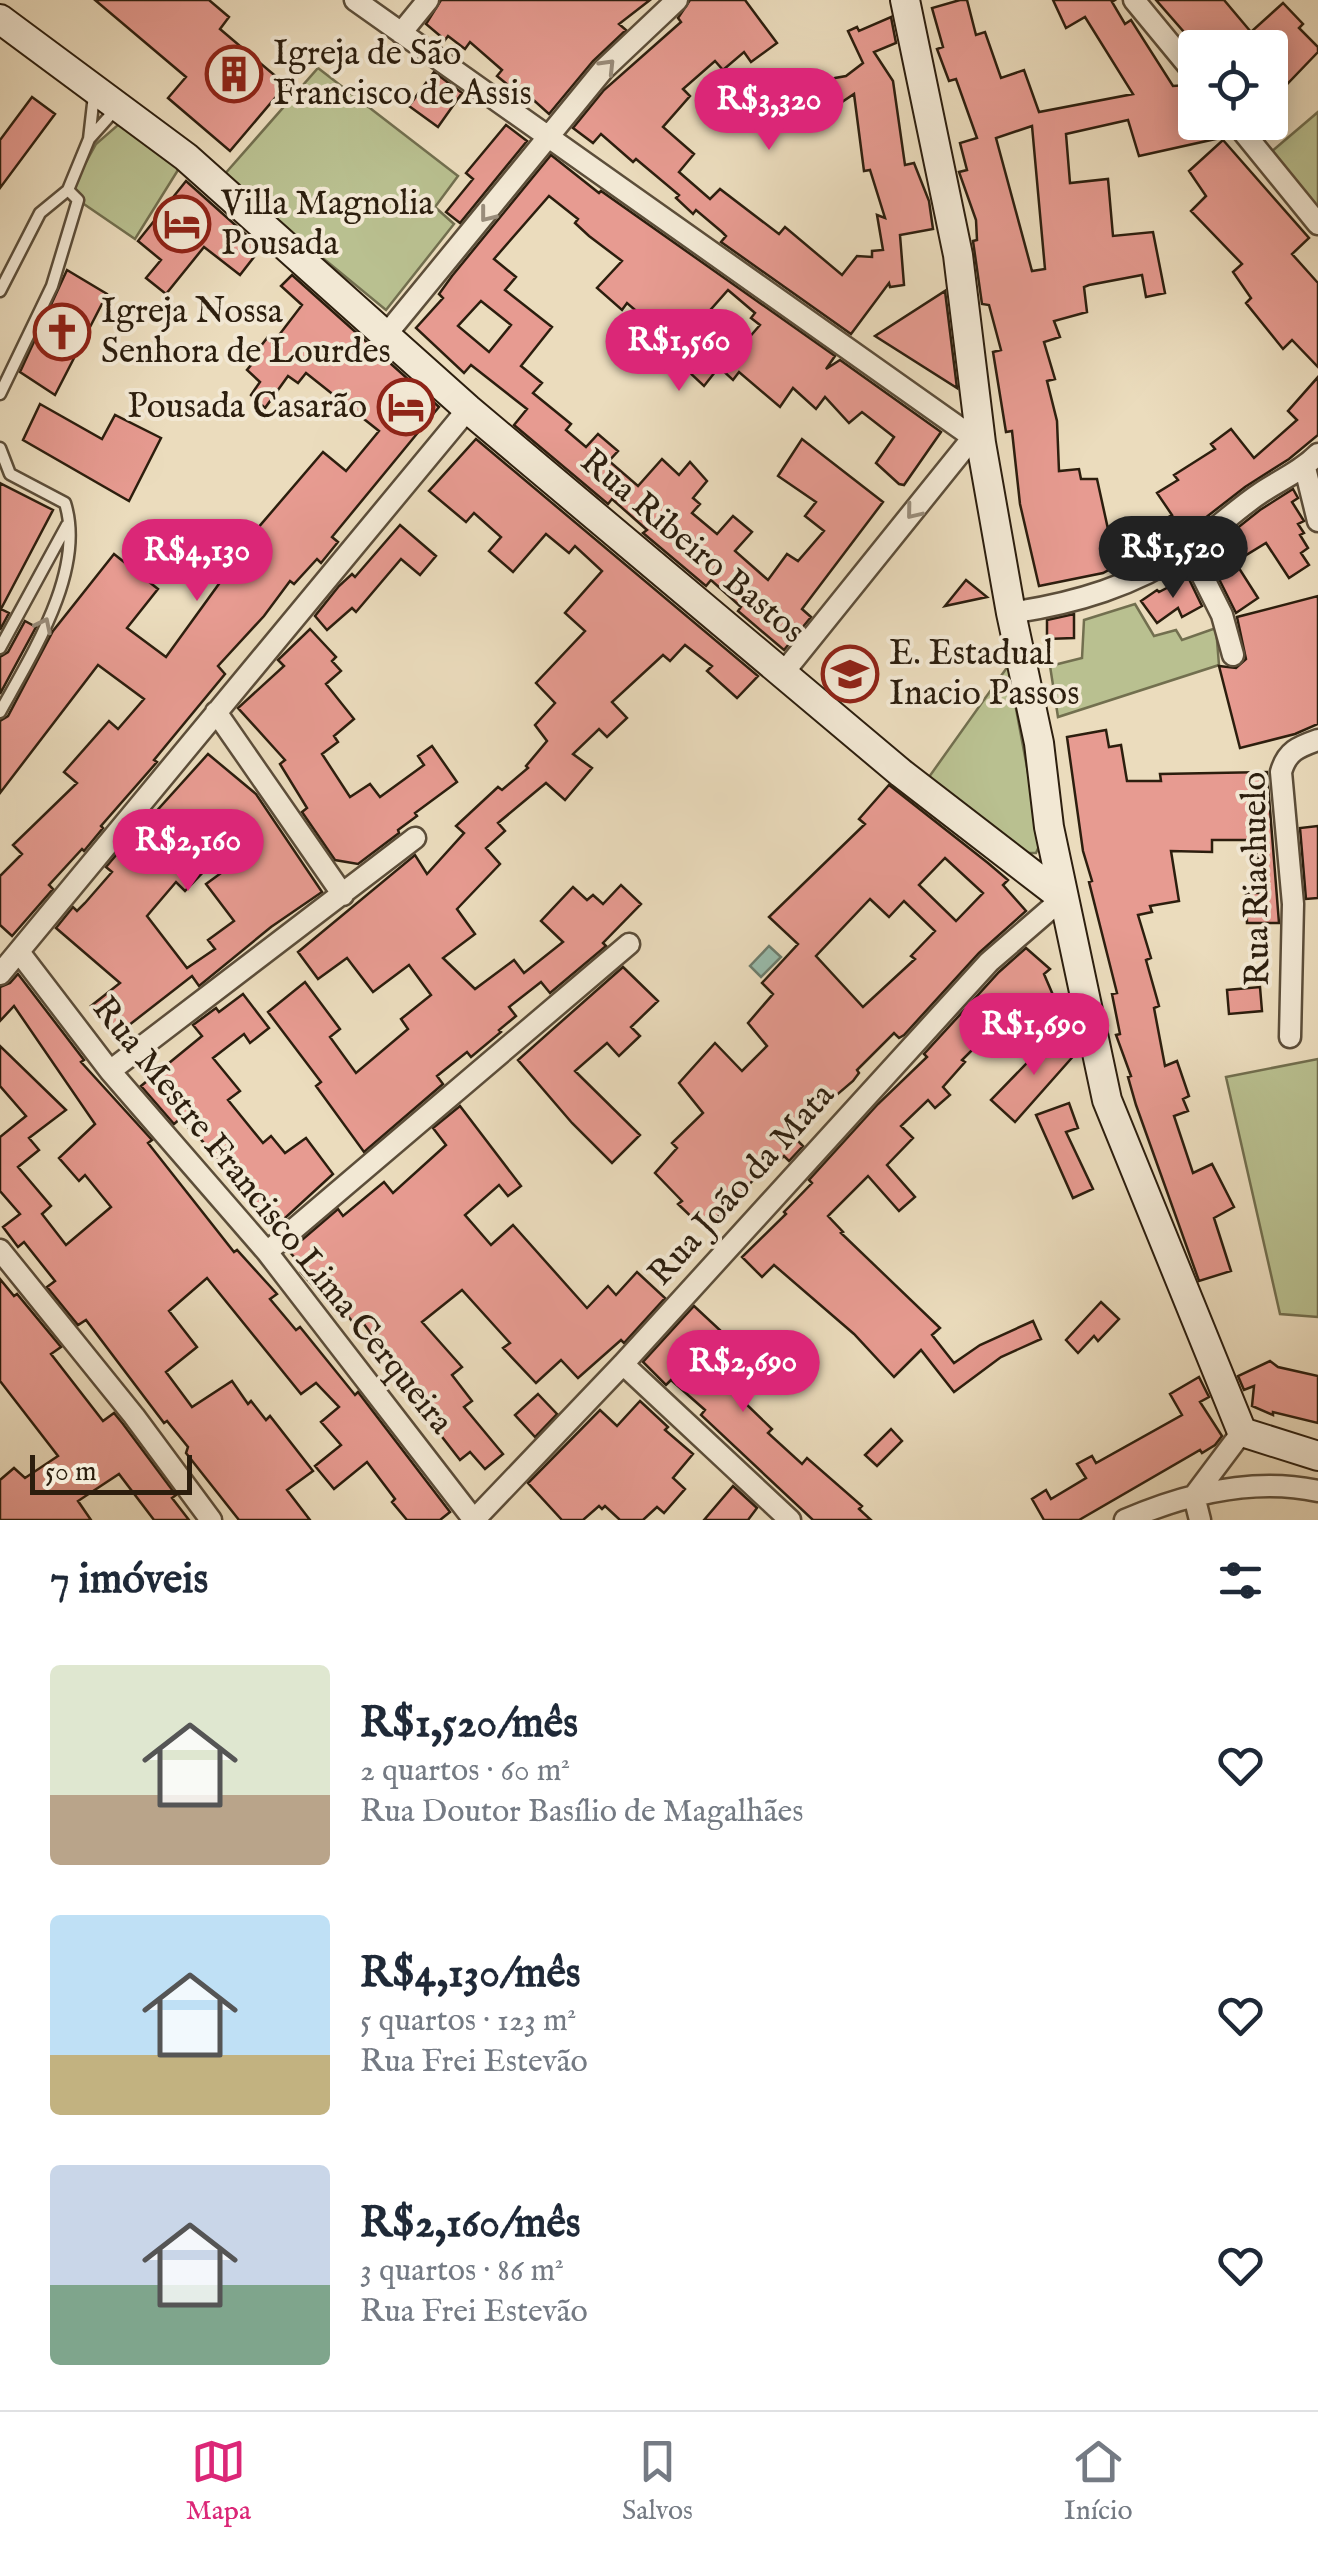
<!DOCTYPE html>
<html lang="pt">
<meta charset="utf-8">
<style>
body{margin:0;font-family:"IM FELL English",serif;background:#f6f6f7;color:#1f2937;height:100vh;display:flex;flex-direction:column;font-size:38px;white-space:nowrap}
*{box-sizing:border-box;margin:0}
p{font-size:32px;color:#747a83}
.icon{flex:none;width:55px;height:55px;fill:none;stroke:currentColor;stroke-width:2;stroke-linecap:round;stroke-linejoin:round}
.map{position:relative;height:1520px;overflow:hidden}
.sheet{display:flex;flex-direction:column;background:#fff;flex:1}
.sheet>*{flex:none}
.tools{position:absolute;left:1178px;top:30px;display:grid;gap:20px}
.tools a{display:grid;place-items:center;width:110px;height:110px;border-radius:10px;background:#fff;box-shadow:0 5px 25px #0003;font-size:50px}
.scale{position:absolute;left:30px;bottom:25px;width:162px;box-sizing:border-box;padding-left:10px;border:5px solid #2c1e0e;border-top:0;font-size:28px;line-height:35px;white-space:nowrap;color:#2c1e0e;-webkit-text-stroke:8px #f2e8d4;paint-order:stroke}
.price{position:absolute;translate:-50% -85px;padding:0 22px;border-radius:35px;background:#db2777;color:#fff;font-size:32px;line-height:65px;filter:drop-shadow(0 2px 5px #0008)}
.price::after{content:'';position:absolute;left:50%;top:60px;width:30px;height:22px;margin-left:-15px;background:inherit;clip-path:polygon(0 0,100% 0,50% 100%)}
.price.on{background:#222;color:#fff}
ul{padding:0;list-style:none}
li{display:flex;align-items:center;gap:30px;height:250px;padding:0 50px}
li span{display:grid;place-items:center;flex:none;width:280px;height:200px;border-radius:10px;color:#555}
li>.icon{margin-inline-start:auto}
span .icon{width:120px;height:120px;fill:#fffc;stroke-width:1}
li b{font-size:42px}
h2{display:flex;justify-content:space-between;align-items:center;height:120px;padding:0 50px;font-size:42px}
.dock{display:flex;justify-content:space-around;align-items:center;height:140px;border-top:2px solid #e0e1e3;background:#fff;font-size:28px;color:#747a83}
.dock a{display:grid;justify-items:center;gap:5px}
.dock .on{color:#db2777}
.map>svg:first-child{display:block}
.green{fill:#b9c090;stroke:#726f4f;stroke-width:2.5}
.water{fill:#99bcac;stroke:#6d7d6d;stroke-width:2.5}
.building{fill:#e79b91;stroke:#2c1e0e;stroke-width:2.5;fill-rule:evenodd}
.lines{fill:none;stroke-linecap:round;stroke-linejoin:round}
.lane-casing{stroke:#5c4e3a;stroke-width:15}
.street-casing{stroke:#5c4e3a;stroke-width:25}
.secondary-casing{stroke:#2c1e0e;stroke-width:32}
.lane{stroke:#f2e8d4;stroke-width:10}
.street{stroke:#f2e8d4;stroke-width:20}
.secondary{stroke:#f2e8d4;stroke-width:28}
.oneway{stroke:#998d7b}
.labels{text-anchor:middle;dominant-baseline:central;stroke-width:8;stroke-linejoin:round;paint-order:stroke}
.poi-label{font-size:35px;fill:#2c1e0e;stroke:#f2e8d4;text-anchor:start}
.street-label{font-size:35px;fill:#2c1e0e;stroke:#f2e8d4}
</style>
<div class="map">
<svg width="1318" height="1520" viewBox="0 0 1318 1520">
<rect width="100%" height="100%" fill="#ebdcbd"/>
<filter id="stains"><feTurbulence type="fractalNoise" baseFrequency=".002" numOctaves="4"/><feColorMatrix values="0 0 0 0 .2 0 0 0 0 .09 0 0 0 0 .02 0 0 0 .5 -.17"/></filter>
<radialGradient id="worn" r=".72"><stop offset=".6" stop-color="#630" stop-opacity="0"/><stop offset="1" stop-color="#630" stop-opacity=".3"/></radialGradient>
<path class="green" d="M318,68L458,176L435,207L454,224L386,310L223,176Z
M1318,112V212L1271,152Z
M126,118L183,162L135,239L78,200L74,184L96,144Z
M1135,604L1154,636L1176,630L1182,640L1216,628L1219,665L1058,717L1050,666L1082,658L1084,620Z
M1008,666L1041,842L1036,853H1014L929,777Z
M1318,1059V1317L1280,1314L1226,1077Z"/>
<path class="water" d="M769,946L781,957L761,977L750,966Z"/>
<path class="building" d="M95,0H209L229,17L220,29L286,85L230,151L168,98L186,77Z
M441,0H650L619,24L626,30L593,61L549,114L518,86L514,90L497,76L502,70L470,42L465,49L448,36L445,40L426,24Z
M690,0H745L777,43L751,62L744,52L723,70L715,61L683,89L690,96L663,127L694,154L679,172L710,199L720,189L779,234L785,227L842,275L857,256L872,257V251L883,250L877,215L885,218L870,170L864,171L854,94L839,104L826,84L835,78L846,76L863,63L848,31L857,27L859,31L891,17L896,43L874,52L893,81L905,165L914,163L929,201L933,229L900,235L904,285L890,287L889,283L851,334L721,242L726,236L722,232L696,210L693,214L676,198L679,195L636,159L633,162L601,134L593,143L573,128L604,90L681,22L678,18Z
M960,0H967L976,35L985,32L1001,78L1024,70L1039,112L1133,94L1085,17L1066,28L1053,0H1115L1112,2L1125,24L1131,20L1173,86L1188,85L1195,122H1214L1220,138L1139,156L1128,120L1066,134L1070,183L1108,179L1113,236L1153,232L1165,293L1146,297L1142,275L1089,285L1084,287L1087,312L1054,321L1060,337L1044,342L1055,379L1047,381L1057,421L1059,471L1079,469L1081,479H1097L1108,529L1123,526L1127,540L1172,515L1157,493L1178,480L1174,475L1215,449L1211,444L1231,429L1254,458L1297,420L1288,411L1318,377V435L1289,459L1245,487L1173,543L1144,556L1142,552L1103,573L1039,586L1020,504L1012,431L1006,432L993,352L1001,350L989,305L982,304L973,241L977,240L976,220L959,172L967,170L960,143L977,138L956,79L949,81L937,49L943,47L932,8ZM1032,126L1045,269L1032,271L996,138Z
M1156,0H1224L1251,32L1283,3L1303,24L1299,28L1318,47V52L1270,102V48H1198Z
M434,72L462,93L438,127L409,106Z
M32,97L55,114L0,188V140Z
M506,125L527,141L460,223L446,212L473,179L466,173Z
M1223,140L1309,238L1292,254L1318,283V367L1292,340L1283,349L1246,303L1251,298L1233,272L1242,264L1191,211L1206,196L1189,171Z
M551,155L599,193L601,191L835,356L826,369L840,360L941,432L904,485L899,484L876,463L894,437L862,412L849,423L825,397L816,409L793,388L780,407L739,372L733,380L719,367L704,386L689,372L704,354L657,312L649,322L627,303L622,310L597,288L622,261L589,236L575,223L578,219L549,196L494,259L516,277L505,290L552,327L521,366L542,383L533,393L571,424L566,430L586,447L598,434L618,451L609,461L638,486L662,459L679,475L690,462L707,481L693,498L700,504L692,513L717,534L733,516L752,532L735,551L768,580L787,554L798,561L824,531L805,516L816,502L778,476L802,439L883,502L802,609L811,617L784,650L738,611L741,607L711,580L706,586L643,533L647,530L612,499L608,504L514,425L527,409L471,365L464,373L416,328L443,298L439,294L452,276ZM728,290L755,313L751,318L760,325L734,355L698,324ZM481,301L511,325L489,352L458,326Z
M186,181L261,248L240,275L204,247L166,294L146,278L161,260L138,241Z
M67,270L107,294L55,395L20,372Z
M292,275L439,407L332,537L338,542L321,563L317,559L294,584L290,581L264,616L218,666L225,674L154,760L157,762L101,826L103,828L84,851L82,849L49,885L53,889L12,936L0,925V876L22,854L13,845L77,783L64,772L109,721L118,729L144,699L98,665L0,793V721L8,716L53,631L114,554L158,589L127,628L166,657L221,581L222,557L236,547L239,550L323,452L346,471L379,431L306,373L298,383L288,376L265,408L251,395L260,382L247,370L260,354L257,351L267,338L273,343L302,305L281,286Z
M945,291L957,388L875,336Z
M40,404L102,439L115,415L161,438L129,501L23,440Z
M476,439L758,676L737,698L707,671L712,666L685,645L670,661L663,655L612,702L627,718L607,737L599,729L573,754L592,768L565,800L546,783L498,823L505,831L486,848L500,864L457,909L475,934L443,958L475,989L514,960L524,973L563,942L541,921L573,887L587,900L593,895L603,904L621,885L641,904L603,943L606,946L550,993L541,982L509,1007L516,1016L499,1030L501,1032L471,1057L467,1052L437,1076L443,1084L364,1152L316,1086L321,1082L268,1012L305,982L340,1029L330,1037L356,1073L408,1029L401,1019L431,995L409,965L373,992L347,958L318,979L298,952L415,855L427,874L464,833L456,826L498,787L502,790L528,768L526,766L547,741L535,725L555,703L536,683L585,631L565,613L602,571L575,546L569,553L546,534L513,572L489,551L501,537L474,513L466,522L429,491Z
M0,483L53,510L1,609L9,613L0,630Z
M1293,489L1298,498L1292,502L1304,521L1298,524L1304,533L1300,535L1308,548L1301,553L1309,565L1289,578L1266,543L1235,562L1258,598L1236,613L1206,553L1260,510Z
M400,525L436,556L420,575L401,559L356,612L352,608L327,630L315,616L339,586L352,574L355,577Z
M1188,577L1202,606L1182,617L1178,608L1157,623L1141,601L1157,590L1159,592Z
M966,580L987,597L945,606Z
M1318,596V724L1295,734L1240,748L1219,666L1236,668L1246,659L1237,617Z
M1074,614V638L1047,639V620Z
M25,621L36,627L0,694V657L8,652Z
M310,629L336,657L332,661L341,671L326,684L354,719L334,736L338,742L322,754L350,797L370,784L380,797L424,765L418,756L432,746L457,782L415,813L417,816L398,830L399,833L358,864L335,860L302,812L307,808L280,764L285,760L238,708L284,666L278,660Z
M1106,730L1109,747L1121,745L1127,781H1161L1160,774L1267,772L1279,923H1247L1246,893H1260L1257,840H1212V852L1171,851L1179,901L1150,906L1152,912L1138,915L1151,958L1146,960L1159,1006L1154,1008L1165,1066L1177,1061L1189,1096L1183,1099L1188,1111L1174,1116L1193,1173L1212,1164L1234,1207L1214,1218L1231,1271L1199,1281L1136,1105L1128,1077L1131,1076L1116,1035L1120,1034L1112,994L1117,993L1089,882L1092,881L1083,851L1067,737Z
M208,754L256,794L322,892L271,927L199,986L192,976L115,1036L91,1006L120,983L56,928L73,907L77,911L85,903L112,872L106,867L123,847L131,849L158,820L153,815ZM214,816L243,857L206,884L234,921L208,940L215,949L187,968L147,916L176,882L185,891L208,867L189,848Z
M889,785L988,863L1008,880L1003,885L1026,911L979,953L904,1035L899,1038L894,1033L857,1070L859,1073L853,1081L791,1134L803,1146L789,1161L784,1156L769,1170L766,1167L705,1230L678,1204L682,1201L655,1173L677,1148L672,1143L703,1113L679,1083L715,1043L742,1071L767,1046L748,1023L773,994L762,983L798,944L769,917L865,824L859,819ZM945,858L983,893L956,921L919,885ZM870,899L889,917L904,901L935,931L911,956L915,959L863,1007L816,956Z
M1318,826V898L1306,899L1300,828Z
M1026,948L1050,969L1044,974L1071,1037L1044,1011L1016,1035L1001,1021L962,1060L965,1062L943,1087L950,1095L935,1108L928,1100L901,1126L913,1138L887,1165L915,1197L899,1211L868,1176L828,1216L843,1232L841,1233L940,1328L932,1335L954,1363L980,1345L1033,1321L1041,1339L1001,1357L954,1392L921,1350L894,1377L854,1334L774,1265L762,1277L742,1257L786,1214L784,1212L812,1183L809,1180L878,1104L927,1057L924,1054L999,972Z
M623,967L658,1001L631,1027L640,1036L619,1056L607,1043L575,1071L640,1135L612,1163L572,1123L518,1060Z
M18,974L84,1060L81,1062L152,1140L148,1143L234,1252L237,1250L277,1294L270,1299L296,1330L300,1327L355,1395L358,1392L450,1512L440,1520H407L392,1502L395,1499L367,1462L334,1489L315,1466L341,1445L321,1422L339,1407L316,1383L301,1394L207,1278L169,1311L197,1347L166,1372L192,1407L232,1381L248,1404L251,1401L266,1420L270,1416L313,1471L287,1490L310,1520H239L186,1453L188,1447L167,1421L164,1423L86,1320L78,1325L47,1287L55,1281L24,1242L18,1247L3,1227L20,1214L0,1191V1137L26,1116L0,1086V1046L66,1110L29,1138L39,1150L18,1167L51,1206L42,1214L66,1245L111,1207L85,1175L79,1181L59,1158L95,1124L14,1006L0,1021V987L10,983Z
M1260,987L1262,1011L1229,1014L1227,990Z
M243,994L269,1028L250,1043L244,1034L213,1058L240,1091L228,1100L263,1143L271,1136L285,1153L306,1138L333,1174L272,1230L192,1128L190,1130L181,1118L174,1124L141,1086L202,1036L193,1025L216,1008L219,1012Z
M1055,1034L1077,1052L1015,1122L991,1100Z
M1069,1103L1078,1128L1066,1132L1093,1189L1073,1198L1036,1115Z
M460,1106L521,1186L508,1196L499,1185L465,1215L491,1245L513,1225L587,1308L608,1286L616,1295L637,1272L665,1298L624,1343L621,1340L578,1378L561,1360L536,1383L503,1348L510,1343L462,1290L422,1322L462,1367L452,1375L472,1401L464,1407L503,1454L485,1469L470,1452L460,1460L397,1379L401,1375L361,1320L355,1325L334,1298L328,1303L301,1272L304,1269L289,1251L338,1209L343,1216L384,1182L393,1193L446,1145L433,1128Z
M0,1279L14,1296L17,1294L61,1347L51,1354L103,1421L114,1413L123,1424L176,1495L172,1498L189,1520H154L119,1474L78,1501L91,1520H0V1480L14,1468L25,1478L58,1456L0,1381Z
M1101,1302L1119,1319L1098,1341L1094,1336L1078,1353L1066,1340Z
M694,1306L751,1359L731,1382L749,1399L745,1403L772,1429L768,1433L802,1464L807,1458L862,1506L859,1509L871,1520H813L701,1415L705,1410L671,1380L666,1385L643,1362Z
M1270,1361L1278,1367L1318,1376V1423L1273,1412V1415L1252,1406L1254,1386L1244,1390L1238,1376Z
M1199,1377L1209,1397L1200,1402L1222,1436L1215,1445L1202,1453L1200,1450L1079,1520H1044L1032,1499L1046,1490L1051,1499L1086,1478L1077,1464L1092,1456L1096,1463L1182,1415L1170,1394Z
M538,1394L557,1414L535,1437L515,1415Z
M640,1401L668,1427L665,1430L693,1454L673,1478L685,1489L664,1513L657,1507L643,1520H620L605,1506L602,1509L599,1506L583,1520H562L528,1483L600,1410L617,1426Z
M891,1429L902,1441L877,1466L865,1455Z
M733,1486L757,1508L748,1520H704Z"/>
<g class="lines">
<g class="lane-casing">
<path id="lane" d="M90,138L115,110
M0,291L40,213L68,190
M0,394L52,286L78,200L68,190L89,139L94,95
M0,448L10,474L65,503C86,570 32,654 0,712
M0,648L67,525"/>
</g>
<g class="street-casing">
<path id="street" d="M355,0L981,443
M1134,0L1195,74
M401,33L428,0
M1235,122L1318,224
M385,336L603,70L677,0
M1305,468L1318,521
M1189,549L1222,615L1233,655
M1011,613C1076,603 1134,586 1189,549C1214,531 1236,509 1262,492C1282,479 1301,471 1318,454
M784,672L974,436
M216,712L343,895
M19,952L110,1071L267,1252L474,1520
M0,974L468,409
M1290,1037L1293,904L1281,772C1287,751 1298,747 1318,740
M110,1071L415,838
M0,1250L134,1416L211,1520
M267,1252L629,944
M623,1364L790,1520
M1194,1496L1242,1432
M1194,1496L1200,1520
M474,1520L623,1364L989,962L1063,898
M1125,1520C1185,1494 1253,1477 1318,1491"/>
</g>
<g class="secondary-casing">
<path id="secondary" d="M905,0L958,255L981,443L1011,613L1039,743L1049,827L1107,1100L1242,1432L1318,1456
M0,19L186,157L468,409L901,773L1063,898"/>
</g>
<use href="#lane" class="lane"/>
<use href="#street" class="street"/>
<use href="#secondary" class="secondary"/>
</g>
<defs><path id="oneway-chevron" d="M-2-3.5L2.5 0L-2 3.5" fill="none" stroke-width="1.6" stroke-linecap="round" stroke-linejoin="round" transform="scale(2.5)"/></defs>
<g class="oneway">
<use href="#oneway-chevron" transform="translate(608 66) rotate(-46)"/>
<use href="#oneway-chevron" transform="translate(487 215) rotate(128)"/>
<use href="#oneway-chevron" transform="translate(913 512) rotate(129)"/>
<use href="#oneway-chevron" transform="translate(44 625) rotate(-64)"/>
</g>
<defs>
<g id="building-ring" transform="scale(2.875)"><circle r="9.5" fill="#f2e8d4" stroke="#8f2418" stroke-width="1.5"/><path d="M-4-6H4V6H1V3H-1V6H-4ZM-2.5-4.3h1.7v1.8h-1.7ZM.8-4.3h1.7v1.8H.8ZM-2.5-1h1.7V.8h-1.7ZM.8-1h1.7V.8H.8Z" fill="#8f2418"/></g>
<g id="hotel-ring" transform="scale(2.875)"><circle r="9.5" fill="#f2e8d4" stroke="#8f2418" stroke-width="1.5"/><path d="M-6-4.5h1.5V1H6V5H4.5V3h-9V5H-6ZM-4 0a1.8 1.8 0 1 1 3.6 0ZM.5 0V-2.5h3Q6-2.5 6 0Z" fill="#8f2418"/></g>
<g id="church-ring" transform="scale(2.875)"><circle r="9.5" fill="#f2e8d4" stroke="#8f2418" stroke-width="1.5"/><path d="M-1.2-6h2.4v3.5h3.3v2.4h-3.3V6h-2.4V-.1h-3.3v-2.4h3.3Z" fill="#8f2418"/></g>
<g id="school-ring" transform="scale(2.875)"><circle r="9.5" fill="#f2e8d4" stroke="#8f2418" stroke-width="1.5"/><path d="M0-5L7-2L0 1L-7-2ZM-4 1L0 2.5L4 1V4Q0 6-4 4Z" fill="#8f2418"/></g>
</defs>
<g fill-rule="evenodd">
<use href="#building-ring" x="234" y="74"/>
<use href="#hotel-ring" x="182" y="224"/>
<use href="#church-ring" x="62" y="332"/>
<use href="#hotel-ring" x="406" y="407"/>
<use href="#school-ring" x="850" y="674"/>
</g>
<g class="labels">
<g class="poi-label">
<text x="273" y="54">Igreja de São<tspan x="273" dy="40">Francisco de Assis</tspan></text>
<text x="221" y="204">Villa Magnolia<tspan x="221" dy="40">Pousada</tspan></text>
<text x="101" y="312">Igreja Nossa<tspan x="101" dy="40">Senhora de Lourdes</tspan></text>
<text x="367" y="407" text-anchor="end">Pousada Casarão</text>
<text x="889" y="654">E. Estadual<tspan x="889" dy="40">Inacio Passos</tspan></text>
</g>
<g class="street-label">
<text transform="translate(692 547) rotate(40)">Rua Ribeiro Bastos</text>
<text transform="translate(1257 879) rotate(-91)">Rua Riachuelo</text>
<text transform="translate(742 1185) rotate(-48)">Rua João da Mata</text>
<text transform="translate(272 1216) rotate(51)">Rua Mestre Francisco Lima Cerqueira</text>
</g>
</g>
<rect width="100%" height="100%" filter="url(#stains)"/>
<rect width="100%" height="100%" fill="url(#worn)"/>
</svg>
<div class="tools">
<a><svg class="icon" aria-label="locate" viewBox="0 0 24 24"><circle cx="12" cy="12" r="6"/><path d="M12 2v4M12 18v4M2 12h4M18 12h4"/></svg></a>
</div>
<div class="scale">50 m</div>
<b class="price" style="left:769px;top:153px">R$3,320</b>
<b class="price" style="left:679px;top:394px">R$1,560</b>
<b class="price on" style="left:1173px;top:601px">R$1,520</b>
<b class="price" style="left:197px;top:604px">R$4,130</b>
<b class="price" style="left:188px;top:894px">R$2,160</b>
<b class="price" style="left:1034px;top:1078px">R$1,690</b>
<b class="price" style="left:743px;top:1415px">R$2,690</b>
</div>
<section class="sheet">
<h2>7 imóveis<svg class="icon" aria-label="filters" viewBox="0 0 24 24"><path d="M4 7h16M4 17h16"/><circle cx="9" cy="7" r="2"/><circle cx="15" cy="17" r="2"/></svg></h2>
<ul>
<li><span style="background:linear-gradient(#dfe7d0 65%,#b9a48a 0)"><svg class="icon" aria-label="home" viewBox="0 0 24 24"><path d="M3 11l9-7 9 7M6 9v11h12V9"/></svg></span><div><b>R$1,520/mês</b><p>2 quartos · 60 m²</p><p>Rua Doutor Basílio de Magalhães</p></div><svg class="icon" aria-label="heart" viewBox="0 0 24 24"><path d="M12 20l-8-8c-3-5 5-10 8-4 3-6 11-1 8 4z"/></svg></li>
<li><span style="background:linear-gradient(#bfe0f5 70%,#c2b280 0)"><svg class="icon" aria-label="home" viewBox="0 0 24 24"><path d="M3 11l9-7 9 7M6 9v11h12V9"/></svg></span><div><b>R$4,130/mês</b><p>5 quartos · 123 m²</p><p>Rua Frei Estevão</p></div><svg class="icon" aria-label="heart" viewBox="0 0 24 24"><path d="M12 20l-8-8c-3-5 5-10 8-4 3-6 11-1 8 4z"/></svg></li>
<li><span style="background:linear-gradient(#c9d6e8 60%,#7fa58c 0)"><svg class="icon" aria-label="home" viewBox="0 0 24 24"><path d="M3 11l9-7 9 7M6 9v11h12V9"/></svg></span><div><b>R$2,160/mês</b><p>3 quartos · 86 m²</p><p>Rua Frei Estevão</p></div><svg class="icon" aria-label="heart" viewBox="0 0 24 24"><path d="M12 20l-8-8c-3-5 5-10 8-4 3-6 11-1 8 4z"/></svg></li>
</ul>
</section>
<nav class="dock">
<a class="on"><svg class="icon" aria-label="map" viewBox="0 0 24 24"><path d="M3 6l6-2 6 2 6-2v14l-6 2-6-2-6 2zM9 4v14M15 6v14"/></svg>Mapa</a>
<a><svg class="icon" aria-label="saved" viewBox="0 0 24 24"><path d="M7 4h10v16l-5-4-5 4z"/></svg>Salvos</a>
<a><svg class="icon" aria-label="home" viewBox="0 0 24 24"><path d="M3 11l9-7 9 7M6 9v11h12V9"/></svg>Início</a>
</nav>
